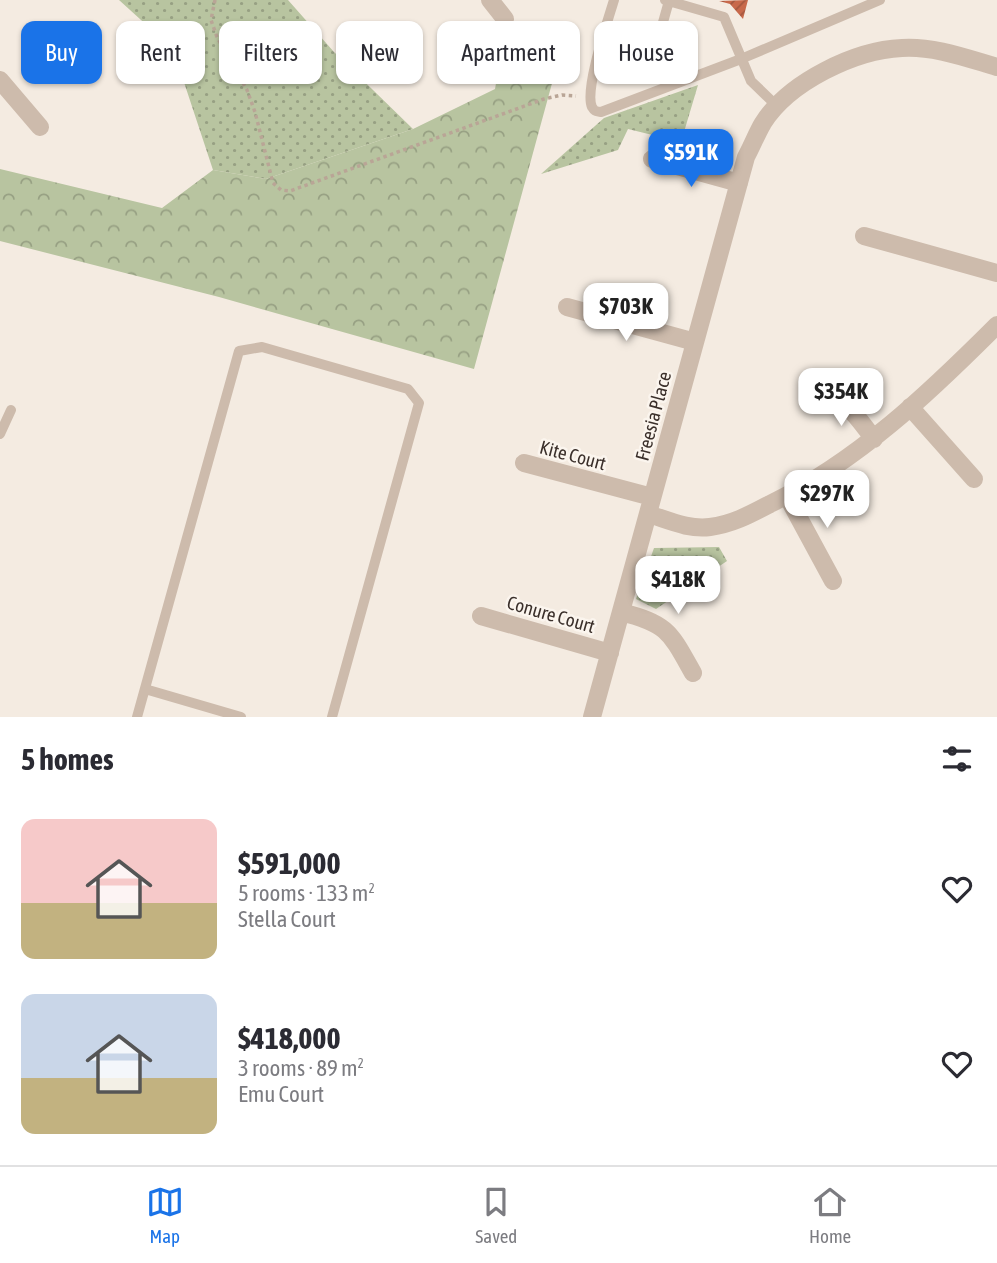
<!DOCTYPE html>
<meta charset="utf-8">
<style>
body{margin:0;font-family:"Asap Condensed",sans-serif;background:#f7f7f7;color:#2b2b33;height:100vh;display:flex;flex-direction:column;font-size:26px;white-space:nowrap}
*{box-sizing:border-box;margin:0}
p{font-size:23px;color:#7c7c81}
.icon{flex:none;width:38px;height:38px;fill:none;stroke:currentColor;stroke-width:2;stroke-linecap:round;stroke-linejoin:round}
.map{position:relative;height:717px;overflow:hidden}
.panel{display:flex;flex-direction:column;background:#fff;flex:1}
.panel>*{flex:none}
.guide{position:absolute;left:21px;top:21px;width:956px;height:63px;display:flex;gap:14px}
.price{position:absolute;translate:-50% -60px;padding:0 16px;border-radius:14px;background:#fff;color:#222;font-size:23px;line-height:46px;filter:drop-shadow(0 2px 4px #0008)}
.price::after{content:'';position:absolute;left:50%;top:42px;width:21px;height:16px;margin-left:-10px;background:inherit;clip-path:polygon(0 0,100% 0,50% 100%)}
.price.selected{background:#1a73e8;color:#fff}
ul{padding:0;list-style:none}
li{display:flex;align-items:center;gap:21px;height:175px;padding:0 21px}
li span{display:grid;place-items:center;flex:none;width:196px;height:140px;border-radius:14px;color:#555}
li>.icon{margin-inline-start:auto}
span .icon{width:84px;height:84px;fill:#fffc;stroke-width:1}
li b{font-size:30px}
h2{display:flex;justify-content:space-between;align-items:center;height:84px;padding:0 21px;font-size:30px}
.chip{padding:0 24px;border-radius:14px;background:#fff;box-shadow:0 2px 5px #0004;font-size:24px;line-height:63px}
.chip.selected{background:#1a73e8;color:#fff}
.tab-bar{display:flex;justify-content:space-around;align-items:center;height:98px;border-top:2px solid #e1e1e2;background:#fff;font-size:19px;color:#7c7c81}
.tab-bar a{display:grid;justify-items:center;gap:4px}
.tab-bar .selected{color:#1a73e8}
.map>svg:first-child{display:block}
.grass{fill:url(#grass-dots)}
.forest{fill:url(#forest-crowns)}
.building{fill:url(#building-hatch)}
.lines{fill:none;stroke-linecap:round;stroke-linejoin:round}
.path{stroke:#b9a596;stroke-width:3.5;stroke-dasharray:3.5 3.5;stroke-linecap:butt}
.service{stroke:#cdbbac;stroke-width:10}
.minor{stroke:#cdbbac;stroke-width:18}
.labels{text-anchor:middle;dominant-baseline:central;stroke-width:5;stroke-linejoin:round;paint-order:stroke}
.street-label{font-size:19px;fill:#3b302b;stroke:#fbf5ee}
</style>
<div class="map">
<svg width="997" height="717" viewBox="0 0 997 717">
<defs>
<pattern id="grass-dots" width="8" height="8" patternUnits="userSpaceOnUse" patternTransform="scale(1.75)"><rect width="8" height="8" fill="#b8c4a0"/><path d="M2 2h.1M6 6h.1" fill="none" stroke="#97a083" stroke-width="1.8" stroke-linecap="round"/></pattern>
<pattern id="forest-crowns" width="20" height="18" patternUnits="userSpaceOnUse" patternTransform="scale(1.75)"><rect width="20" height="18" fill="#b8c4a0"/><path d="M2 6a3 3 0 1 1 6 0M12 15a3 3 0 1 1 6 0" fill="none" stroke="#97a083"/></pattern>
<pattern id="building-hatch" width="6" height="6" patternUnits="userSpaceOnUse" patternTransform="scale(1.75)"><rect width="6" height="6" fill="#c8694b"/><path d="M-1 1l2-2M0 6l6-6M5 7l2-2" fill="none" stroke="#a4573f"/></pattern>
</defs>
<rect width="100%" height="100%" fill="#f4ebe1"/>
<path class="grass" d="M119,0H288L334,52L413,129L266,179L213,170L173,49Z
M698,85L681,142L628,129L618,150L541,174L604,118Z
M719,547L727,561L656,609L636,599L654,548Z"/>
<path class="forest" d="M539,37L563,43L474,369L219,297L0,241V169L162,208L213,170L266,179L413,129L495,89L499,66L526,58Z"/>
<path class="building" d="M748,0L743,19L730,4L719,1Z"/>
<g class="lines">
<path class="path" d="M215,0L211,20L217,37L247,90L255,112L273,183L281,190L290,191L544,99L562,95L576,96"/>
<path class="service" d="M614,0C608,20 584,90 592,107C595,112 596,111 601,112L741,59L880,0
M665,0L724,17L751,81L778,107
M602,45L623,51L658,40L669,1
M0,434L11,410
M145,689L241,717
M137,717L239,351L262,347L408,389L419,403L332,717"/>
<path class="minor" d="M490,0L505,19
M0,80L40,127
M652,159L739,183
M864,236L997,273
M567,307L695,342
M824,393C848,401 859,420 874,439
M910,407L974,479
M524,463L652,497
M787,496L833,581
M648,514C668,520 689,530 710,527C733,524 751,514 770,504C858,461 929,393 997,325
M621,612C668,624 670,632 693,673
M481,616L610,653
M592,717L746,157C752,146 757,133 763,123C789,82 855,50 902,48C934,46 966,58 997,67"/>
</g>
<g class="labels">
<g class="street-label">
<text transform="translate(653 416) rotate(-75)">Freesia Place</text>
<text transform="translate(573 455) rotate(15)">Kite Court</text>
<text transform="translate(551 614) rotate(16)">Conure Court</text>
</g>
</g>
</svg>
<b class="price selected" style="left:691px;top:189px">$591K</b>
<b class="price" style="left:626px;top:343px">$703K</b>
<b class="price" style="left:841px;top:428px">$354K</b>
<b class="price" style="left:827px;top:530px">$297K</b>
<b class="price" style="left:678px;top:616px">$418K</b>
<div class="guide">
<a class="chip selected">Buy</a>
<a class="chip">Rent</a>
<a class="chip">Filters</a>
<a class="chip">New</a>
<a class="chip">Apartment</a>
<a class="chip">House</a>
</div>
</div>
<section class="panel">
<h2>5 homes<svg class="icon" aria-label="filters" viewBox="0 0 24 24"><path d="M4 7h16M4 17h16"/><circle cx="9" cy="7" r="2"/><circle cx="15" cy="17" r="2"/></svg></h2>
<ul>
<li><span style="background:linear-gradient(#f6c9c9 60%,#c2b280 0)"><svg class="icon" aria-label="home" viewBox="0 0 24 24"><path d="M3 11l9-7 9 7M6 9v11h12V9"/></svg></span><div><b>$591,000</b><p>5 rooms · 133 m²</p><p>Stella Court</p></div><svg class="icon" aria-label="heart" viewBox="0 0 24 24"><path d="M12 20l-8-8c-3-5 5-10 8-4 3-6 11-1 8 4z"/></svg></li>
<li><span style="background:linear-gradient(#c9d6e8 60%,#c2b280 0)"><svg class="icon" aria-label="home" viewBox="0 0 24 24"><path d="M3 11l9-7 9 7M6 9v11h12V9"/></svg></span><div><b>$418,000</b><p>3 rooms · 89 m²</p><p>Emu Court</p></div><svg class="icon" aria-label="heart" viewBox="0 0 24 24"><path d="M12 20l-8-8c-3-5 5-10 8-4 3-6 11-1 8 4z"/></svg></li>
</ul>
</section>
<nav class="tab-bar">
<a class="selected"><svg class="icon" aria-label="map" viewBox="0 0 24 24"><path d="M3 6l6-2 6 2 6-2v14l-6 2-6-2-6 2zM9 4v14M15 6v14"/></svg>Map</a>
<a><svg class="icon" aria-label="saved" viewBox="0 0 24 24"><path d="M7 4h10v16l-5-4-5 4z"/></svg>Saved</a>
<a><svg class="icon" aria-label="home" viewBox="0 0 24 24"><path d="M3 11l9-7 9 7M6 9v11h12V9"/></svg>Home</a>
</nav>
